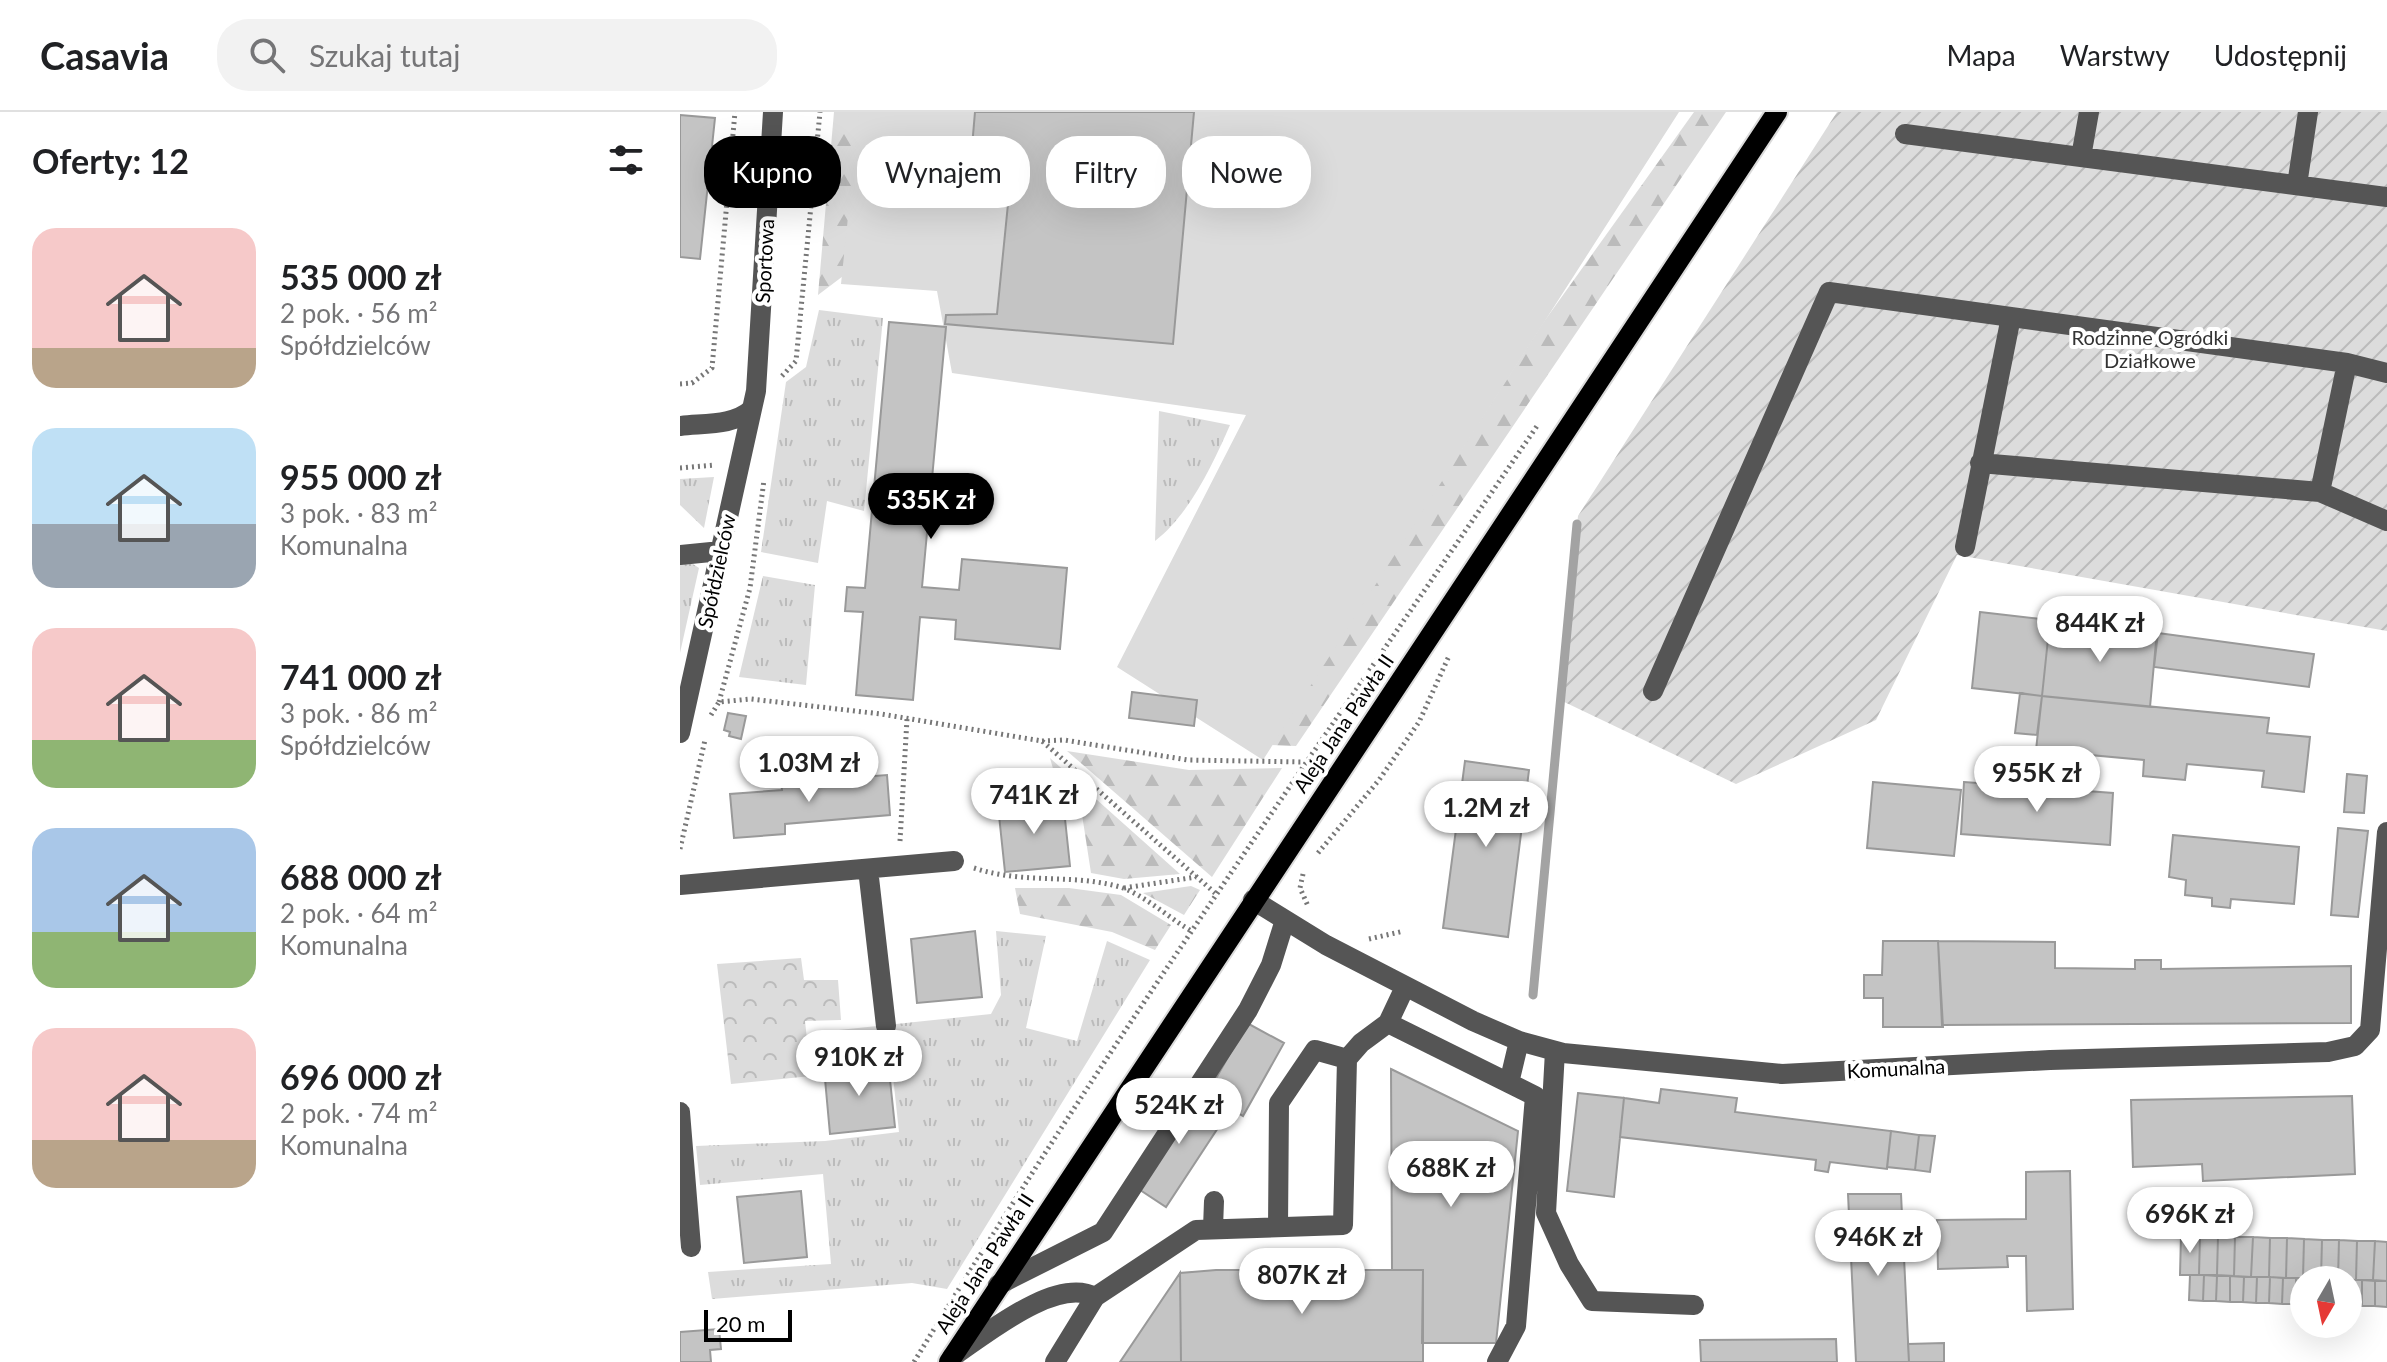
<!DOCTYPE html>
<html lang="pl">
<meta charset="utf-8">
<style>
body{margin:0;font-family:Lato,sans-serif;background:#f2f2f2;color:#202124;height:100vh;display:flex;flex-direction:column;font-size:30px;white-space:nowrap}
*{box-sizing:border-box;margin:0}
p{font-size:26px;color:#757577}
.icon{flex:none;width:44px;height:44px;fill:none;stroke:currentColor;stroke-width:2;stroke-linecap:round;stroke-linejoin:round}
.map{position:relative;flex:1;overflow:hidden}
.details{display:flex;flex-direction:column;background:#fff;width:680px}
.details>*{flex:none}
.banner{position:absolute;left:24px;top:24px;width:760px;height:72px;display:flex;gap:16px}
.needle{width:52px;rotate:189deg}
.buttons{position:absolute;left:1610px;top:1154px;display:grid;gap:16px}
.buttons a{display:grid;place-items:center;width:72px;height:72px;border-radius:50%;background:#fff;box-shadow:0 8px 32px #0002;font-size:40px}
.scale{position:absolute;left:24px;bottom:20px;width:88px;box-sizing:border-box;padding-left:8px;border:4px solid #000;border-top:0;font-size:22px;line-height:28px;white-space:nowrap;color:#000;-webkit-text-stroke:6px #fff;paint-order:stroke}
.price{position:absolute;translate:-50% -68px;padding:0 18px;border-radius:28px;background:#fff;color:#222;font-size:26px;line-height:52px;filter:drop-shadow(0 2px 4px #0008)}
.price::after{content:'';position:absolute;left:50%;top:48px;width:24px;height:18px;margin-left:-12px;background:inherit;clip-path:polygon(0 0,100% 0,50% 100%)}
.price.on{background:#000;color:#fff}
ul{padding:0;list-style:none}
li{display:flex;align-items:center;gap:24px;height:200px;padding:0 32px}
li span{display:grid;place-items:center;flex:none;width:224px;height:160px;border-radius:24px;color:#555}
li>.icon{margin-inline-start:auto}
span .icon{width:96px;height:96px;fill:#fffc;stroke-width:1}
li b{font-size:34px}
h2{display:flex;justify-content:space-between;align-items:center;height:96px;padding:0 32px;font-size:34px}
.pill{padding:0 28px;border-radius:32px;background:#fff;box-shadow:0 8px 32px #0002;font-size:28px;line-height:72px}
.pill.on{background:#000;color:#fff}
header{display:flex;align-items:center;gap:48px;box-sizing:border-box;height:112px;padding:0 40px;background:#fff;border-bottom:2px solid #e0e0e0}
header strong{font-size:38px}
nav{display:flex;gap:44px;margin-inline-start:auto;font-size:28px}
.search{width:560px;height:72px;background:#f2f2f2;display:flex;align-items:center;gap:20px;box-sizing:border-box;padding:0 28px;border-radius:32px;color:#757577;font-size:30px}
main{display:flex;flex:1;min-height:0}
.map>svg:first-child{display:block}
.grass{fill:url(#grass-tufts)}
.forest{fill:url(#forest-firs)}
.park{fill:url(#park-crowns)}
.garden{fill:url(#garden-furrows)}
.pitch{fill:#dcdcdc}
.lines{fill:none;stroke-linecap:round;stroke-linejoin:round}
.stream{stroke:#a3a3a3;stroke-width:9}
.building{fill:#c4c4c4;stroke:#999;stroke-width:2}
.major-casing{stroke:#dbdbdb;stroke-width:24}
.path{stroke:#777;stroke-width:5;stroke-dasharray:2 4;stroke-linecap:butt}
.minor{stroke:#555;stroke-width:20}
.major{stroke:#000;stroke-width:20}
.labels{text-anchor:middle;dominant-baseline:central;stroke-width:8;stroke-linejoin:round;paint-order:stroke}
.street-label{font-size:20px;fill:#000;stroke:#fff}
.park-label{font-size:20px;fill:#333;stroke:#fff}
</style>
<header>
<strong>Casavia</strong>
<div class="search"><svg class="icon" aria-label="search" viewBox="0 0 24 24"><circle cx="10" cy="10" r="6"/><path d="M15 15l6 6"/></svg>Szukaj tutaj</div>
<nav><a>Mapa</a><a>Warstwy</a><a>Udostępnij</a></nav>
</header>
<main>
<section class="details">
<h2>Oferty: 12<svg class="icon" aria-label="filters" viewBox="0 0 24 24"><path d="M4 7h16M4 17h16"/><circle cx="9" cy="7" r="2"/><circle cx="15" cy="17" r="2"/></svg></h2>
<ul>
<li><span style="background:linear-gradient(#f6c9c9 75%,#b9a48a 0)"><svg class="icon" aria-label="home" viewBox="0 0 24 24"><path d="M3 11l9-7 9 7M6 9v11h12V9"/></svg></span><div><b>535 000 zł</b><p>2 pok. · 56 m²</p><p>Spółdzielców</p></div></li>
<li><span style="background:linear-gradient(#bfe0f5 60%,#9aa5b1 0)"><svg class="icon" aria-label="home" viewBox="0 0 24 24"><path d="M3 11l9-7 9 7M6 9v11h12V9"/></svg></span><div><b>955 000 zł</b><p>3 pok. · 83 m²</p><p>Komunalna</p></div></li>
<li><span style="background:linear-gradient(#f6c9c9 70%,#8fb573 0)"><svg class="icon" aria-label="home" viewBox="0 0 24 24"><path d="M3 11l9-7 9 7M6 9v11h12V9"/></svg></span><div><b>741 000 zł</b><p>3 pok. · 86 m²</p><p>Spółdzielców</p></div></li>
<li><span style="background:linear-gradient(#a9c7e8 65%,#8fb573 0)"><svg class="icon" aria-label="home" viewBox="0 0 24 24"><path d="M3 11l9-7 9 7M6 9v11h12V9"/></svg></span><div><b>688 000 zł</b><p>2 pok. · 64 m²</p><p>Komunalna</p></div></li>
<li><span style="background:linear-gradient(#f6c9c9 70%,#b9a48a 0)"><svg class="icon" aria-label="home" viewBox="0 0 24 24"><path d="M3 11l9-7 9 7M6 9v11h12V9"/></svg></span><div><b>696 000 zł</b><p>2 pok. · 74 m²</p><p>Komunalna</p></div></li>
</ul>
</section>
<div class="map">
<svg width="1707" height="1250" viewBox="0 0 1707 1250">
<defs>
<pattern id="grass-tufts" width="24" height="20" patternUnits="userSpaceOnUse" patternTransform="scale(2)"><rect width="24" height="20" fill="#dcdcdc"/><path d="M3 7l-1-3M5 7V3M7 7l1-3M15 17l-1-3M17 17v-4M19 17l1-3" fill="none" stroke="#bbb"/></pattern>
<pattern id="forest-firs" width="22" height="20" patternUnits="userSpaceOnUse" patternTransform="scale(2)"><rect width="22" height="20" fill="#dcdcdc"/><path d="M5 1l3.5 6h-7zM16 11l3.5 6h-7z" fill="#bbb"/></pattern>
<pattern id="park-crowns" width="20" height="18" patternUnits="userSpaceOnUse" patternTransform="scale(2)"><rect width="20" height="18" fill="#dcdcdc"/><path d="M2 6a3 3 0 1 1 6 0M12 15a3 3 0 1 1 6 0" fill="none" stroke="#bbb"/></pattern>
<pattern id="garden-furrows" width="10" height="10" patternUnits="userSpaceOnUse" patternTransform="scale(2)"><rect width="10" height="10" fill="#dcdcdc"/><path d="M-1 1l2-2M0 10L10 0M9 11l2-2" fill="none" stroke="#bbb"/></pattern>
</defs>
<rect width="100%" height="100%" fill="#fff"/>
<path class="grass" d="M139,198L203,206L184,399L147,389L138,451L81,440L106,270L126,255Z
M479,299L550,313C533,352 509,403 475,429Z
M34,365L24,416L0,393V367Z
M10,450L19,456L0,541V452Z
M83,464L135,473L126,573L59,565Z
M316,819L366,824L346,916L397,929L427,829L470,848L267,1177L232,1171L32,1187L28,1160L151,1152L143,1062L20,1073L16,1034L145,1029L219,1020L211,946L144,952L140,920L311,902L321,883Z"/>
<path class="forest" d="M154,0H191L179,152L138,183Z
M1014,0H1046L616,634L591,633L863,211Z
M387,639L509,658L602,656L532,765Z
M370,646L500,762L444,767L411,761L401,696L379,678Z
M511,774L520,778L504,803L463,781Z
M335,776H389L441,783L491,813L475,838L432,820L340,802Z"/>
<path class="park" d="M121,846L124,868H158L161,908L125,909L131,964L51,972L37,852Z"/>
<path class="garden" d="M1157,0H1707V519L1277,443L1196,608L1056,672L878,587L898,404Z"/>
<path class="pitch" d="M179,0H999L583,648L437,555L566,303L272,261L257,179L161,172Z"/>
<g class="lines">
<path class="stream" d="M853,883L897,412"/>
</g>
<path class="building" d="M295,0H514L493,232L265,212L266,203L317,202L331,62L290,58Z
M0,3L35,6L20,147L0,145Z
M209,210L266,215L242,475L279,478L282,447L387,456L380,537L275,527L276,508L240,505L233,588L176,583L183,500L165,499L167,475L185,476Z
M1300,500L1370,508L1362,584L1292,576Z
M1370,508L1477,519L1470,595L1362,584Z
M1478,521L1634,542L1629,575L1474,555Z
M452,580L517,588L514,614L449,606Z
M1340,581L1362,584L1357,623L1335,621Z
M1362,584L1589,606L1587,621L1630,625L1624,680L1582,675L1584,659L1507,652L1505,668L1463,664L1464,648L1356,638Z
M48,601L66,604L61,627L49,624L50,620L44,618Z
M785,649L849,658L828,825L763,816Z
M1667,662L1687,664L1684,701L1664,700Z
M207,663L210,703L105,712V722L54,726L50,682L102,678L101,671Z
M1193,670L1281,678L1274,744L1187,736Z
M1284,670L1433,681L1430,733L1281,722Z
M383,688L390,754L325,760L318,694Z
M1658,716L1688,719L1678,805L1651,803Z
M1493,723L1619,735L1614,792L1551,787L1550,796L1532,794V786L1505,783L1506,768L1489,765Z
M295,819L302,885L237,891L231,827Z
M1203,829H1258L1263,915H1203V886H1184V863H1202Z
M1258,829L1375,830V856L1455,857V848H1481V857L1671,854V911L1262,913Z
M567,911L604,931L563,1004L535,987L534,970Z
M208,949L215,1015L150,1022L144,956Z
M711,957L838,1019L816,1231H742L743,1158H712Z
M535,976V987L551,996L486,1095L448,1070L506,982Z
M981,977L1057,986L1055,1000L1211,1019L1207,1057L1150,1050L1148,1060L1135,1058L1136,1048L940,1025L944,986L979,991Z
M898,981L944,986L934,1085L887,1079Z
M1672,984L1675,1062L1523,1069L1522,1052L1453,1055L1451,988Z
M1211,1019L1239,1023L1235,1058L1207,1055Z
M1239,1023L1255,1024L1250,1060L1235,1058Z
M1390,1059L1393,1197L1347,1199L1346,1144H1327L1328,1155L1258,1157L1257,1108L1346,1107V1060Z
M121,1079L127,1145L64,1151L57,1085Z
M1168,1082H1221L1229,1250H1176Z
M1501,1123L1520,1124L1519,1163H1500Z
M1520,1124H1538L1537,1163H1519Z
M1538,1124L1555,1125L1554,1164L1537,1163Z
M1555,1125H1573L1571,1165L1554,1164Z
M1573,1125L1590,1126L1589,1165H1571Z
M1590,1126H1607L1606,1166L1589,1165Z
M1607,1126L1624,1127L1623,1166H1606Z
M1624,1127L1642,1128L1641,1167L1623,1166Z
M1642,1128H1659L1658,1167H1641Z
M1659,1128L1677,1129L1676,1168L1658,1167Z
M1677,1129H1695L1693,1168H1676Z
M1695,1129L1707,1130V1169L1693,1168Z
M536,1158H743V1250H501L500,1161Z
M500,1161L501,1250H440Z
M1510,1163H1524L1523,1189L1509,1188Z
M1524,1163L1537,1164L1536,1189H1523Z
M1537,1164H1550V1190L1536,1189Z
M1550,1164L1564,1165L1563,1190H1550Z
M1564,1165H1577L1576,1191L1563,1190Z
M1577,1165H1590L1589,1191H1576Z
M1590,1165L1603,1166L1602,1192L1589,1191Z
M1603,1166H1616V1192H1602Z
M1616,1166L1630,1167L1624,1168V1192H1616Z
M1669,1168H1682V1194H1668Z
M1682,1168L1695,1169V1194H1682Z
M1695,1169H1707V1195L1695,1194Z
M39,1217L41,1237L30,1238L31,1250H0V1220Z
M1156,1227L1157,1250H1021L1020,1228Z
M1264,1231V1250H1229L1228,1232Z"/>
<g class="lines">
<g class="major-casing">
<path id="major" d="M269,1250C542,831 823,418 1097,0"/>
</g>
<path class="path" d="M102,264L116,249L140,0
M0,272L12,271L32,256L55,0
M0,356L35,353
M39,590L70,476L84,368
M31,603L39,590L71,587L201,602L362,629L535,781
M362,629L384,628L508,648L624,650
M220,729L227,607
M0,737L25,628
M638,741L699,668L739,610L769,544
M294,756C346,773 391,761 440,775C465,783 490,807 513,820
M623,762L620,776L628,794
M444,776L516,765
M689,827L724,819
M234,1250C429,929 646,624 857,314"/>
<path class="minor" d="M1225,22L1707,85
M1401,45L1409,0
M1617,73L1628,0
M0,314C23,311 54,314 72,297
M1300,351L1640,380L1667,251
M1640,380L1707,409
M1285,435L1331,205
M0,443L41,439
M973,579L1149,180L1667,251L1707,261
M0,621L76,279L93,0
M188,757L206,914
M0,773L274,749
M573,788L646,833L793,909L839,929L883,941L1102,962L1370,948L1648,940L1675,934L1690,918L1707,720
M725,875L708,911L855,984L836,1214L817,1250
M875,939L866,1101L889,1152L912,1189L1014,1193
M667,947L681,931L708,911
M829,971L839,929
M0,1000L11,1135
M533,1116L534,1089
M318,1173L423,1120L568,898L591,853L605,808
M415,1185L516,1118L663,1113L667,947L635,938L599,991L598,1115
M272,1245C305,1223 376,1164 415,1185L375,1250"/>
<use href="#major" class="major"/>
</g>
<g class="labels">
<g class="street-label">
<text transform="translate(84 149) rotate(-87)">Sportowa</text>
<text transform="translate(36 459) rotate(-78)">Spółdzielców</text>
<text transform="translate(663 611) rotate(-56)">Aleja Jana Pawła II</text>
<text transform="translate(1216 956) rotate(-3)">Komunalna</text>
<text transform="translate(304 1151) rotate(-57)">Aleja Jana Pawła II</text>
</g>
<g class="park-label">
<text x="1470" y="225">Rodzinne Ogródki<tspan x="1470" dy="23">Działkowe</tspan></text>
</g>
</g>
</svg>
<div class="buttons">
<a><svg class="needle" viewBox="-14 -14 28 28"><path d="M0-13l5 13h-10z" fill="#e53935"/><path d="M0 13l5-13h-10z" fill="#757577"/></svg></a>
</div>
<div class="scale">20 m</div>
<b class="price on" style="left:251px;top:429px">535K zł</b>
<b class="price" style="left:1420px;top:552px">844K zł</b>
<b class="price" style="left:129px;top:692px">1.03M zł</b>
<b class="price" style="left:1357px;top:702px">955K zł</b>
<b class="price" style="left:354px;top:724px">741K zł</b>
<b class="price" style="left:806px;top:737px">1.2M zł</b>
<b class="price" style="left:179px;top:986px">910K zł</b>
<b class="price" style="left:499px;top:1034px">524K zł</b>
<b class="price" style="left:771px;top:1097px">688K zł</b>
<b class="price" style="left:1510px;top:1143px">696K zł</b>
<b class="price" style="left:1198px;top:1166px">946K zł</b>
<b class="price" style="left:622px;top:1204px">807K zł</b>
<div class="banner">
<a class="pill on">Kupno</a>
<a class="pill">Wynajem</a>
<a class="pill">Filtry</a>
<a class="pill">Nowe</a>
</div>
</div>
</main>
